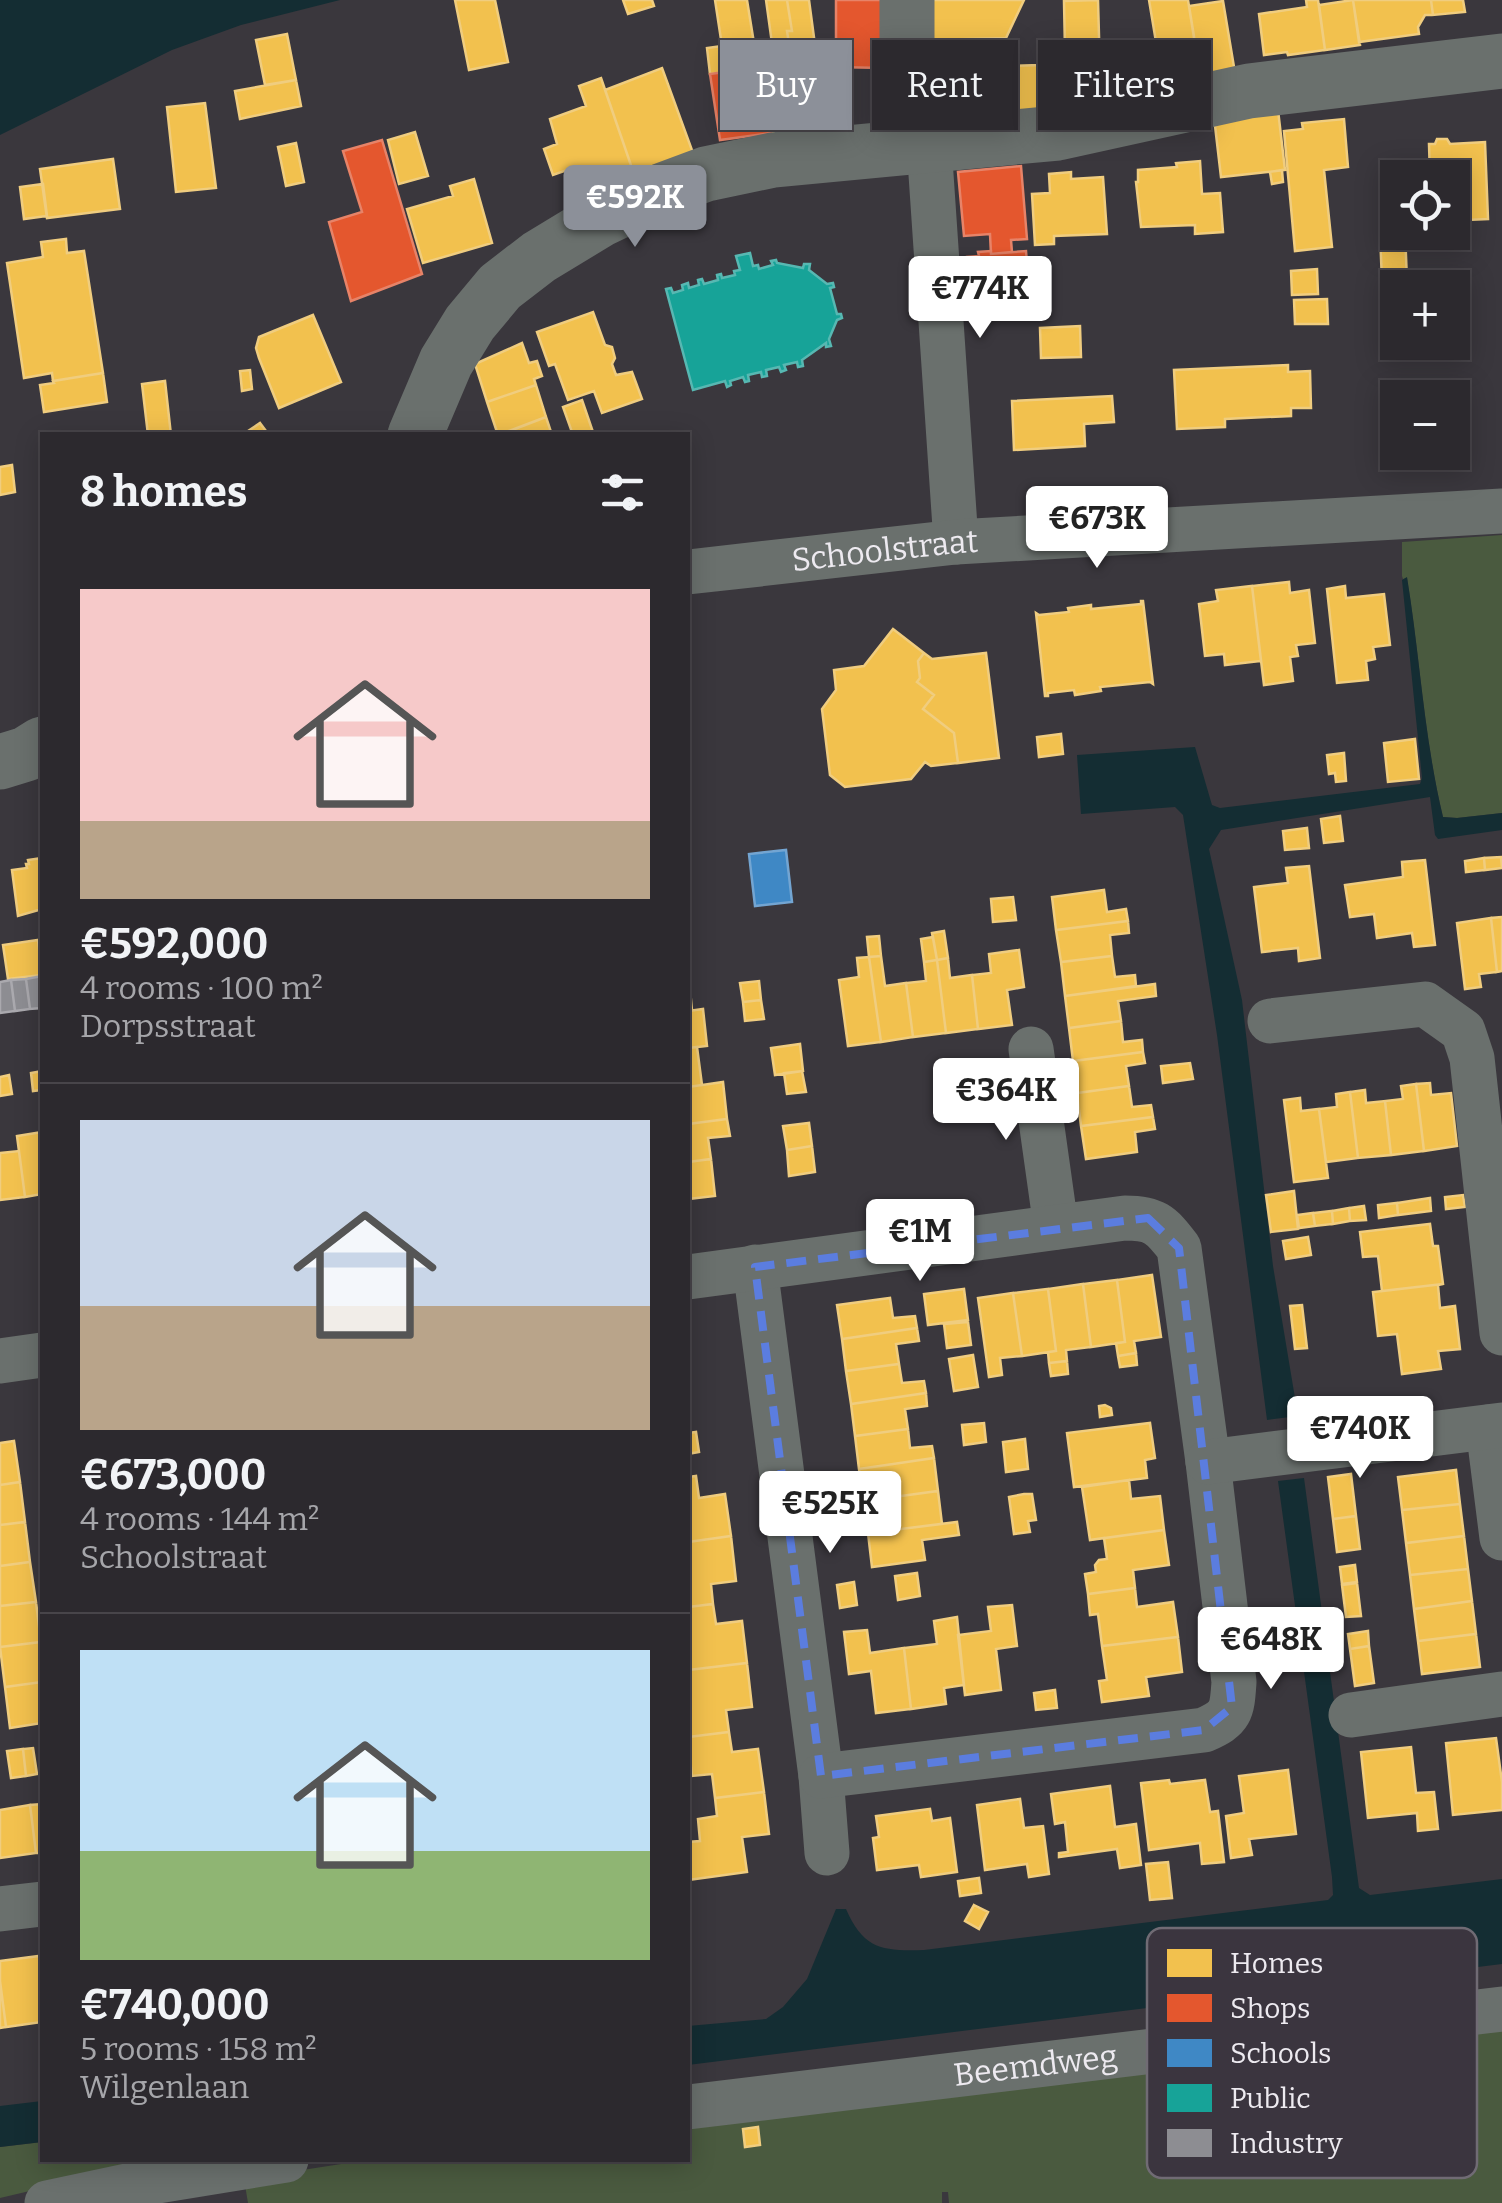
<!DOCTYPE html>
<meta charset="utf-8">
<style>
body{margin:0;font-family:Bitter,serif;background:#38353a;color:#f1f3f6;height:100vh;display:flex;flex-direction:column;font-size:38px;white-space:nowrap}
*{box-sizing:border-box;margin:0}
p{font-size:32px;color:#a6a6aa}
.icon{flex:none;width:55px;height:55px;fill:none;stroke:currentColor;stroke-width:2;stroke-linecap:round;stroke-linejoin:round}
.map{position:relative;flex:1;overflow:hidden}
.details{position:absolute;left:40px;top:432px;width:650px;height:1730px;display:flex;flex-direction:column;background:#2c292e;border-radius:0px;box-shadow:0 5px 25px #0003,0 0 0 2px #48454a}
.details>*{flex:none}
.guide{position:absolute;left:720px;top:40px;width:630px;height:90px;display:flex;gap:20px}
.buttons{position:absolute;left:1380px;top:160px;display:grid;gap:20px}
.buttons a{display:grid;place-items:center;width:90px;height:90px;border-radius:0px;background:#2c292e;box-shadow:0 5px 25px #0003,0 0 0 2px #48454a;font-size:50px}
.price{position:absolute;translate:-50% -85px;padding:0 22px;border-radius:10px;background:#fff;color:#222;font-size:32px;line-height:65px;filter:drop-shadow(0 2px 5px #0008)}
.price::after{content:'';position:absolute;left:50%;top:60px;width:30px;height:22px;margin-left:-15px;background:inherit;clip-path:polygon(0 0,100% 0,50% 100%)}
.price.on{background:#8c9099;color:#fff}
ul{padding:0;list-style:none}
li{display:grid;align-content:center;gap:20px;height:530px;padding:0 40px}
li+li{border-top:2px solid #48454a}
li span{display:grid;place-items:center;height:310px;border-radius:0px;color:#555}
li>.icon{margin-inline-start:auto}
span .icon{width:180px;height:180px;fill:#fffc;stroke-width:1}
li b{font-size:42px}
h2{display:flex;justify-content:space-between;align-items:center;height:120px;padding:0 40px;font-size:42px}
.chip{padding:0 35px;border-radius:0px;background:#2c292e;box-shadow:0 5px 25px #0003,0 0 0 2px #48454a;font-size:35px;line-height:90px}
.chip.on{background:#8c9099;color:#fff}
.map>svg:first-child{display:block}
.green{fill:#4a5a3f}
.water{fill:#142d33}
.homes{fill:#f2c14e;stroke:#f0cd7f;stroke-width:2.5}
.shops{fill:#e4572e;stroke:#e78368;stroke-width:2.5}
.schools{fill:#3f88c5;stroke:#73a5d2;stroke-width:2.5}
.public{fill:#17a398;stroke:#57b8b2;stroke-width:2.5}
.industry{fill:#8d8d92;stroke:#aaa9ae;stroke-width:2.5}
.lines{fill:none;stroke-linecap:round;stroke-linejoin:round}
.minor{stroke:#6a706d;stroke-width:45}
.tertiary{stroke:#6a706d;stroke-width:55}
.marked{fill:none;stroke:#5b7ddf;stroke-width:8;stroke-dasharray:20 12;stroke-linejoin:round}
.labels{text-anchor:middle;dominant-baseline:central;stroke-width:10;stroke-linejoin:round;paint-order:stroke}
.street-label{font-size:32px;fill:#edeaf0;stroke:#3b353f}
.key{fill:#3b353f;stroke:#706b74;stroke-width:2.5}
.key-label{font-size:28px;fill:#edeaf0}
</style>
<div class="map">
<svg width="1502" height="2203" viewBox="0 0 1502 2203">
<rect width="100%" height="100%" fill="#3a373d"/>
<path class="green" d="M1502,535V813L1457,818L1443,817C1424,739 1420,657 1407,578L1403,579L1402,576V542Z
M1502,2005V2203H949L948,2192H942V2203H248L244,2179L367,2160H688V2119Z
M42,2142V2160H161L0,2198V2147Z"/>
<path class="water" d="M0,0H340L241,25L172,50L0,135Z
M1407,577C1420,656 1424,738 1443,817L1457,818L1502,813V830L1438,839L1435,835L1430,797L1221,830L1209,849L1242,1000L1273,1266L1298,1416L1267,1420L1217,1035L1183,815L1175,807L1081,814L1077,755L1195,747L1212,805L1220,808L1420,784L1422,778L1402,580Z
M1304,1478L1359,1888L1370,1895L1502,1879V1964L688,2065V2026L766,2019L783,2007L807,1979L836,1909H846C864,1950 883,1951 924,1950L1328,1900L1333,1895L1332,1877L1278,1481Z
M42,2101V2142L0,2147V2106Z"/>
<path class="homes" d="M455,0H495L508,62L469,70Z
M623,0H652L654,6L628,14Z
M715,0H747L758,68L710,74L707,48L722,46Z
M766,0H787L792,31H787L792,63L787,64L796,130L771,133L760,67L775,65Z
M787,0H809L817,60L792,63L787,31H792Z
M932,0H1024L1006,38L932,40Z
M1098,0L1101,108L1013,114L1010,66L1040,65V52L1065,51L1064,1Z
M1149,0H1188L1201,82L1163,84Z
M1306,0H1318L1325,50L1288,55L1287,52L1264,55L1259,14L1307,7Z
M1353,0H1431L1433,15H1425L1418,27L1419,34L1359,42Z
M1353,0L1360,45L1325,50L1319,5Z
M1431,0H1463L1465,12L1433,15Z
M1223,1L1235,73L1201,79L1189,6Z
M287,34L296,80L265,85L256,40Z
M1006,38L1004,60L982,61V70L969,71L970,117L933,118L932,40Z
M817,60L826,126L796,130L787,64Z
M1004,60L1003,66H1010L1013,114L970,117L969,71L982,70V61Z
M662,68L693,153L634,174L605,90Z
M601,78L634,174L576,195L567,170L553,175L544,149L557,144L550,119L586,106L579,86Z
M296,80L301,106L240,119L235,91Z
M205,103L216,188L176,192L167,107Z
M1278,110L1285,170L1221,177L1214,117Z
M1344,119L1348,167L1324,170L1332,247L1295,251L1284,131L1303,129L1302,123Z
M415,132L428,176L399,184L388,140Z
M1437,139H1447L1450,144L1485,142L1488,219L1467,220L1466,194H1452V178H1430L1429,144H1435Z
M296,143L304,182L286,186L278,147Z
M113,159L120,209L47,218L40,169Z
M1200,161L1202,194L1220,193L1223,232L1195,234V225L1141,227L1136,182H1138V170L1177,167L1176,163Z
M1282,170L1283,182L1272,184L1270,172Z
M1071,172V179L1103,177L1107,234L1054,236V244L1035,245L1032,194L1050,193L1049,174Z
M474,179L492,243L423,263L407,209L453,196L450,186Z
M43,184L47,216L24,219L20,187Z
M1405,232L1407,280L1382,282L1380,233Z
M66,239L67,253L84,251L103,373L53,381L52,373L24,378L7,263L43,257L41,242Z
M1317,269L1318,294L1292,295L1291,271Z
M1327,299L1328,324H1295L1294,300Z
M1467,304L1468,333L1452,334V305Z
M593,312L605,345L612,347L615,358L612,364L616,375L632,372L642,399L602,413L594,391L568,400L555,364L549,366L537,332Z
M313,315L341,382L279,408L259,358L256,348L259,337Z
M1080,326L1081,357L1041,358L1040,328Z
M522,343L529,363L537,361L542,376L534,379L536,385L487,402L475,364Z
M1288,365V372L1310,371L1311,408H1291V416L1225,419V427L1177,429L1174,370Z
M250,370L252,389L242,391L240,371Z
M103,373L107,402L44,412L40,385L54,383L53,381Z
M165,381L171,435H148L142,384Z
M536,385L546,417L498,435L487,402Z
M1112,396L1114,422L1084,424L1085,446L1014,450L1012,401Z
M582,400L594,435H573L563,407Z
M546,417L552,435H499Z
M260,423L269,435H242Z
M12,465L15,492L0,495V467Z
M1289,582L1290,593L1309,590L1315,643L1296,645L1298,656L1290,657L1293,681L1264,685L1252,586Z
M1252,586L1261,661L1225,665L1224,654L1205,656L1199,604L1218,601L1216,590Z
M1345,586L1346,598L1384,594L1390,645L1373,647L1375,659L1366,661L1368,680L1337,683L1327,589Z
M1141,601H1143L1153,684L1150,682L1100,687L1101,691L1075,695L1074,690L1048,693V696H1045L1036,613L1039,615L1069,612L1068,608L1091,605V609L1141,604Z
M893,629L924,653L918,661L920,678L917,682L934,695L923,709L954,733L958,763L931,766L925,762L911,779L845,787L830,775L822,709L836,690L834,670L864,666Z
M924,653L932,659L986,653L999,758L958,763L954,733L923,709L934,695L917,682L920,678L918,661Z
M1061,734L1063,754L1039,757L1037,737Z
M1415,739L1419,779L1388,782L1384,743Z
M1344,753L1346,781L1336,782L1335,773L1329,774L1327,755Z
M1340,816L1343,841L1324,843L1321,819Z
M1307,828L1309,848L1285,850L1283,831Z
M1501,857L1502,868L1485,870L1484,858Z
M42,858V909L18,916L12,870L27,868L26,864H29L28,860Z
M1484,858L1485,870L1466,872L1465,861Z
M1425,860L1435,945L1414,947L1412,933L1377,938L1374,914L1350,917L1345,885L1403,877L1402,862Z
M1309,866L1320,958L1299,961L1298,948L1262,952L1254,887L1288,883L1286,868Z
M1104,890L1107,912L1126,909L1128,921L1056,930L1052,897Z
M1013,897L1016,920L993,922L991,899Z
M1502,917V971L1497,972L1491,918Z
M1491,918L1497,972L1479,974L1481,987L1465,989L1457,923Z
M1128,921L1129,933L1110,935L1112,956L1061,962L1056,930Z
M944,931L948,958L937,960L932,933Z
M879,936L881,956L869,957L867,937Z
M933,937L937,960L924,962L921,939Z
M38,940L42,975L8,979L3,945Z
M1019,950L1024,987L1007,990L1012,1025L978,1029L972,975L991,973L989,954Z
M881,956L885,986L906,983L913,1037L881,1042L869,957Z
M1112,956L1115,977L1135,975L1136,986L1065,996L1061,962Z
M869,957L881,1042L848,1046L839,980L859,977L857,958Z
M948,958L950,978L972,975L978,1029L946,1033L937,960Z
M937,960L946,1033L913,1037L906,983L926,981L924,962Z
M688,969L692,1010L688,1011Z
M759,981L761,1000L743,1002L740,983Z
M1155,984L1156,996L1118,1001L1121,1021L1069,1028L1065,996Z
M761,1000L764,1019L745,1021L743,1002Z
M703,1009L707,1046L688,1048V1011Z
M1121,1021L1123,1042L1142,1040L1143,1052L1073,1061L1069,1028Z
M800,1044L803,1071L775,1075L771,1048Z
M697,1047L702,1085L688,1087V1048Z
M1143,1052L1145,1063L1126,1066L1129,1086L1077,1093L1073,1061Z
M1190,1063L1193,1079L1163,1083L1161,1066Z
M42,1071V1090L33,1091L31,1073Z
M802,1071L806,1092L787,1094L784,1073Z
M9,1075L12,1094L0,1096V1077Z
M723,1082L727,1119L688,1124V1087Z
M1430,1083L1431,1095L1451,1093L1457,1146L1424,1151L1416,1084Z
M1416,1084L1424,1151L1391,1155L1385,1101L1403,1099L1401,1086Z
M1129,1086L1132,1107L1151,1105L1153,1117L1081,1126L1077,1093Z
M1365,1090L1366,1103L1385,1101L1391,1155L1358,1158L1350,1092Z
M1350,1092L1358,1158L1326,1162L1319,1109L1337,1107L1336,1094Z
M1300,1098L1301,1111L1319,1109L1328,1178L1294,1182L1284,1100Z
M1153,1117L1155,1129L1135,1132L1137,1152L1086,1159L1081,1126Z
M727,1119L730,1136L708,1138L711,1159L688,1162V1124Z
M809,1123L812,1146L787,1150L783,1126Z
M42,1132V1194L25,1197L17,1136Z
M812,1146L815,1172L789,1176L787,1150Z
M19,1151L25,1197L0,1200V1153Z
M711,1159L715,1196L688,1199V1162Z
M1294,1191L1298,1229L1271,1232L1266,1195Z
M1463,1195L1465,1207L1446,1209L1445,1197Z
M1430,1198L1431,1211L1398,1215L1397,1203Z
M1397,1203L1398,1215L1379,1218L1378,1205Z
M1364,1206L1366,1220L1350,1221L1349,1208Z
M1349,1208L1350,1221L1333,1224L1332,1211Z
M1332,1211L1333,1224L1315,1226L1313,1213Z
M1313,1213L1315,1226L1299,1228L1297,1215Z
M1430,1224L1433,1246H1438L1443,1284L1382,1291L1378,1256L1363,1257L1360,1232Z
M1308,1237L1311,1255L1286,1259L1283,1241Z
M1152,1275L1161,1337L1134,1341L1136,1353L1118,1356L1116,1343L1125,1342L1117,1280Z
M1117,1280L1125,1342L1091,1347L1083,1284Z
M1083,1284L1091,1347L1066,1350L1067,1361L1049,1363L1048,1352L1056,1351L1048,1289Z
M1443,1284L1438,1285L1440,1308L1455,1306L1460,1349L1438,1351L1441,1369L1402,1374L1397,1334L1378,1336L1373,1292Z
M964,1289L968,1320L928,1325L924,1294Z
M1048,1289L1056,1351L1022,1356L1013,1293Z
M1013,1293L1022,1356L1000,1358L1002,1375L989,1377L978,1298Z
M890,1298L893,1318L915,1316L917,1328L842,1339L837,1305Z
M1302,1305L1307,1348L1295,1349L1290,1306Z
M968,1322L971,1345L947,1348L944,1324Z
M917,1328L919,1341L896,1344L899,1364L846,1371L842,1339Z
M1136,1353L1137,1365L1120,1367L1118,1356Z
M973,1355L978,1387L954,1391L949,1359Z
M1067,1361L1068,1374L1051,1376L1049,1363Z
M899,1364L902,1383L924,1381L926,1393L851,1404L846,1371Z
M926,1393L927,1406L905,1409L908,1429L855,1436L851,1404Z
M1105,1405L1111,1408L1112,1415L1100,1417L1099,1406Z
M984,1423L986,1442L964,1445L962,1425Z
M1150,1423L1155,1458L1145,1460L1147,1478L1074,1487L1067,1433Z
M908,1429L910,1448L932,1446L934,1458L859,1469L855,1436Z
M696,1432L699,1452L688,1454V1433Z
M1025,1439L1028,1469L1006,1472L1003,1442Z
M14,1441L20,1482L0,1485V1443Z
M934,1458L938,1491L864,1501L859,1469Z
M1456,1470L1460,1504L1402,1510L1398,1477Z
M1351,1474L1356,1516L1333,1519L1328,1477Z
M696,1476L699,1498L725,1494L731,1536L688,1542V1477Z
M1129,1480L1131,1499L1160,1496L1164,1530L1090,1540L1082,1487Z
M20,1482L25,1522L0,1525V1485Z
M938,1491L942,1524L868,1533L864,1501Z
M1024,1494H1032L1036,1520L1028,1521L1030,1532L1014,1534L1009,1497Z
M1460,1504L1464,1536L1406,1543L1402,1510Z
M1356,1516L1360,1549L1337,1552L1333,1519Z
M25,1522L30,1562L0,1566V1525Z
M957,1522L959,1535L922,1540L925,1560L872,1567L868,1533Z
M1164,1530L1169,1565L1133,1570L1135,1588L1088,1594L1085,1574L1096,1572L1095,1565L1099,1560L1107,1559L1104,1538L1090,1540Z
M731,1536L736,1581L711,1584L713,1604L688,1607V1542Z
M1464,1536L1468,1569L1410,1575L1406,1543Z
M30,1562L36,1602L0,1606V1566Z
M1355,1565L1357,1582L1342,1584L1340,1567Z
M1468,1569L1472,1601L1414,1609L1410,1575Z
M917,1573L920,1596L898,1600L895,1576Z
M854,1582L857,1605L840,1608L837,1585Z
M1357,1583L1361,1616L1346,1617L1342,1585Z
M1135,1588L1137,1607L1173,1602L1178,1637L1102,1646L1098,1614L1090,1615L1088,1594Z
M1472,1601L1476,1634L1418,1641L1414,1609Z
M36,1602L41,1642L0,1647V1606Z
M713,1604L716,1624L742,1621L747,1663L688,1670V1607Z
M1012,1605L1017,1646L996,1649L1001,1690L965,1695L958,1635L991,1631L988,1607Z
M957,1617L964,1685L944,1688L946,1704L911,1709L904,1648L937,1644L934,1621Z
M867,1630L870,1653L904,1648L911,1709L876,1713L871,1671L849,1674L844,1632Z
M1368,1631L1369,1646L1350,1649L1348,1634Z
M1476,1634L1480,1667L1422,1674L1418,1641Z
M1178,1637L1182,1672L1146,1677L1149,1696L1102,1702L1099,1681L1107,1680L1102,1646Z
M41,1642L42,1682L5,1687L0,1647Z
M1369,1646L1374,1683L1355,1686L1350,1649Z
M747,1663L752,1707L726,1710L729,1732L688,1737V1692H689L688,1670Z
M42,1682V1723L10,1728L5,1687Z
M1055,1690L1057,1708L1036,1710L1034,1693Z
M729,1732L732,1752L758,1749L764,1792L715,1798L712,1774L692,1776L690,1757L688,1758V1737Z
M1496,1738L1502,1782V1810L1453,1815L1446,1743Z
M1411,1747L1416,1793L1434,1792L1438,1829L1418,1831L1417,1813L1368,1818L1361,1752Z
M33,1748L37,1774L26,1776L23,1749Z
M23,1749L26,1776L11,1778L7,1751Z
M1288,1770L1296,1834L1249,1839L1252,1855L1231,1858L1226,1816L1244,1813L1239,1776Z
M1169,1780L1170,1784L1205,1780L1210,1812L1218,1811L1224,1862L1202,1864L1200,1843L1149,1850L1141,1783Z
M1110,1786L1115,1827L1136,1824L1141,1865L1120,1868L1117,1849L1059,1857V1853L1068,1852L1065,1822L1055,1824L1051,1794Z
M764,1792L769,1834L742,1837L747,1872L688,1880V1842L700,1841L698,1819L717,1816L715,1798Z
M1020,1799L1024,1828L1043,1826L1049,1874L1029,1877L1027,1864L985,1870L977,1805Z
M42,1804V1853H36L30,1805Z
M30,1805L36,1853L0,1858V1810Z
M930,1809L932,1821L950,1818L957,1872L921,1877L919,1865L877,1870L873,1838L879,1837L876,1816Z
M1168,1862L1172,1898L1150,1900L1146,1864Z
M979,1878L981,1893L960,1896L958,1881Z
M974,1905L988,1912L979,1929L965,1921Z
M39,1956L42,1976V2022L6,2027L0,1981V1961Z
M0,1981L6,2027L0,2028Z
M758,2127L760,2145L745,2147L743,2129Z"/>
<path class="shops" d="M836,0H884L883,68L836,67Z
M760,67L771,133L720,140L710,74Z
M382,140L422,274L351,301L329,222L362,212L343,151Z
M1021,166L1027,239L1011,240L1012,252L991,254L990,234L964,236L958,172Z
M991,251V254L1026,251L1031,312L972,318L967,257L979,256L978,252Z"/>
<path class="schools" d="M786,850L792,902L755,906L749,854Z"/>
<path class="public" d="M750,253L753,266L758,265L759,269L773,265L771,261L776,260L777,263L803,268L804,264H810L809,270L827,284L833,283L834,287L830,288L837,314H841L842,318L837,320L829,339L831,346L826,347V343L802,360L803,366L798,367L797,362L784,365L786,370L781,372L779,367L766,370L767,376L762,377L761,372L748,375L749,381L745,382L743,377L730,381L731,385L727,387L725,381L693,390L666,289L671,288L673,293L683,290L682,285L688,283L689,288L699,285L698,280L702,279L704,284L718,280L717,275L721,274L722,278L735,275L734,271L740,270L736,256Z"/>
<path class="industry" d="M42,976V1008L30,1009L26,979Z
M26,979L30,1009L15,1011L11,980Z
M11,980L15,1011L0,1013V982Z"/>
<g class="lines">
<g class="minor">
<path d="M929,145L956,542"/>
<path id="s1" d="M688,572L956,542L1502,511"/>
<path d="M1270,1021L1425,1004L1463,1031L1472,1058L1502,1333"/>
<path d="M1031,1049L1056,1227"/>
<path d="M755,1267L821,1776L827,1853"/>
<path d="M688,1277L1125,1218C1154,1218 1161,1224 1179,1248L1208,1462L1234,1682C1232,1711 1232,1718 1204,1730L821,1776"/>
<path d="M0,1361L42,1355"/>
<path d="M1488,1427L1502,1538"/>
<path d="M1208,1462L1502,1425"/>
<path d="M1351,1715L1502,1694"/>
<path d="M0,1909L42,1904"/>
<path id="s2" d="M688,2107L1502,2009"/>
<path d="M47,2203L127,2186L286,2160"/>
</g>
<path class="tertiary" d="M903,147L907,69V0
M415,435L446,362L470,323L500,287L539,257L600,220L663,190L706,174L773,160L1058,133L1249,91L1502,61
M0,762L26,754L42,744"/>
</g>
<path class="marked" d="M1148,1218L1179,1248L1232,1707L1204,1730L821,1776L755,1267Z"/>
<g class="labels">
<g class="street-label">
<text stroke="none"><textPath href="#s1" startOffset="198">Schoolstraat</textPath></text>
<text stroke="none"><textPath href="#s2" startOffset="350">Beemdweg</textPath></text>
</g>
</g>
<rect x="1147" y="1928" width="330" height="250" rx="15" class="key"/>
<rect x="1167" y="1949" width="45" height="28" fill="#f2c14e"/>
<rect x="1167" y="1994" width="45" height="28" fill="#e4572e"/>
<rect x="1167" y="2039" width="45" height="28" fill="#3f88c5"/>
<rect x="1167" y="2084" width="45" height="28" fill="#17a398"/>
<rect x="1167" y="2129" width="45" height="28" fill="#8d8d92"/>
<g class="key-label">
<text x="1230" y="1973">Homes</text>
<text x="1230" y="2018">Shops</text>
<text x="1230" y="2063">Schools</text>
<text x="1230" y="2108">Public</text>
<text x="1230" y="2153">Industry</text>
</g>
</svg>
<div class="buttons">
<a><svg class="icon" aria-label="locate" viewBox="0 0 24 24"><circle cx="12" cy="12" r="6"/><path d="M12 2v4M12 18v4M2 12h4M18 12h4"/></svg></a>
<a>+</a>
<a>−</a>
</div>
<b class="price on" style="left:635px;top:250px">€592K</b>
<b class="price" style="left:980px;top:341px">€774K</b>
<b class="price" style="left:1097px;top:571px">€673K</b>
<b class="price" style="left:1006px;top:1143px">€364K</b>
<b class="price" style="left:920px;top:1284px">€1M</b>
<b class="price" style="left:1360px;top:1481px">€740K</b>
<b class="price" style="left:830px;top:1556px">€525K</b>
<b class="price" style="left:1271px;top:1692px">€648K</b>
<div class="guide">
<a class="chip on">Buy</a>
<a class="chip">Rent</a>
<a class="chip">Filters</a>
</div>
<section class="details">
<h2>8 homes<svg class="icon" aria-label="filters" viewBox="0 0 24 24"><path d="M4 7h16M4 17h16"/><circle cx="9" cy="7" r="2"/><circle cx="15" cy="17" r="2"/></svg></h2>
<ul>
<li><span style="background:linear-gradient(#f6c9c9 75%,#b9a48a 0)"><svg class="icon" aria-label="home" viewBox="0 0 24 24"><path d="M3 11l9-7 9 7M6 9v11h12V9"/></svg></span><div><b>€592,000</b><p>4 rooms · 100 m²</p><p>Dorpsstraat</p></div></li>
<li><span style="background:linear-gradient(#c9d6e8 60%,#b9a48a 0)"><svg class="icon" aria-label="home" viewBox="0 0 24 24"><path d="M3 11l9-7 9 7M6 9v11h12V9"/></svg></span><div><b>€673,000</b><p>4 rooms · 144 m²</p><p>Schoolstraat</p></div></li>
<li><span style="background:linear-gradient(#bfe0f5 65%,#8fb573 0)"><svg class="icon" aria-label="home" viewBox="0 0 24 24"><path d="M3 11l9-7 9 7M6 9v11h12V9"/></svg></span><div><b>€740,000</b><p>5 rooms · 158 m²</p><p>Wilgenlaan</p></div></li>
</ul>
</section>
</div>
